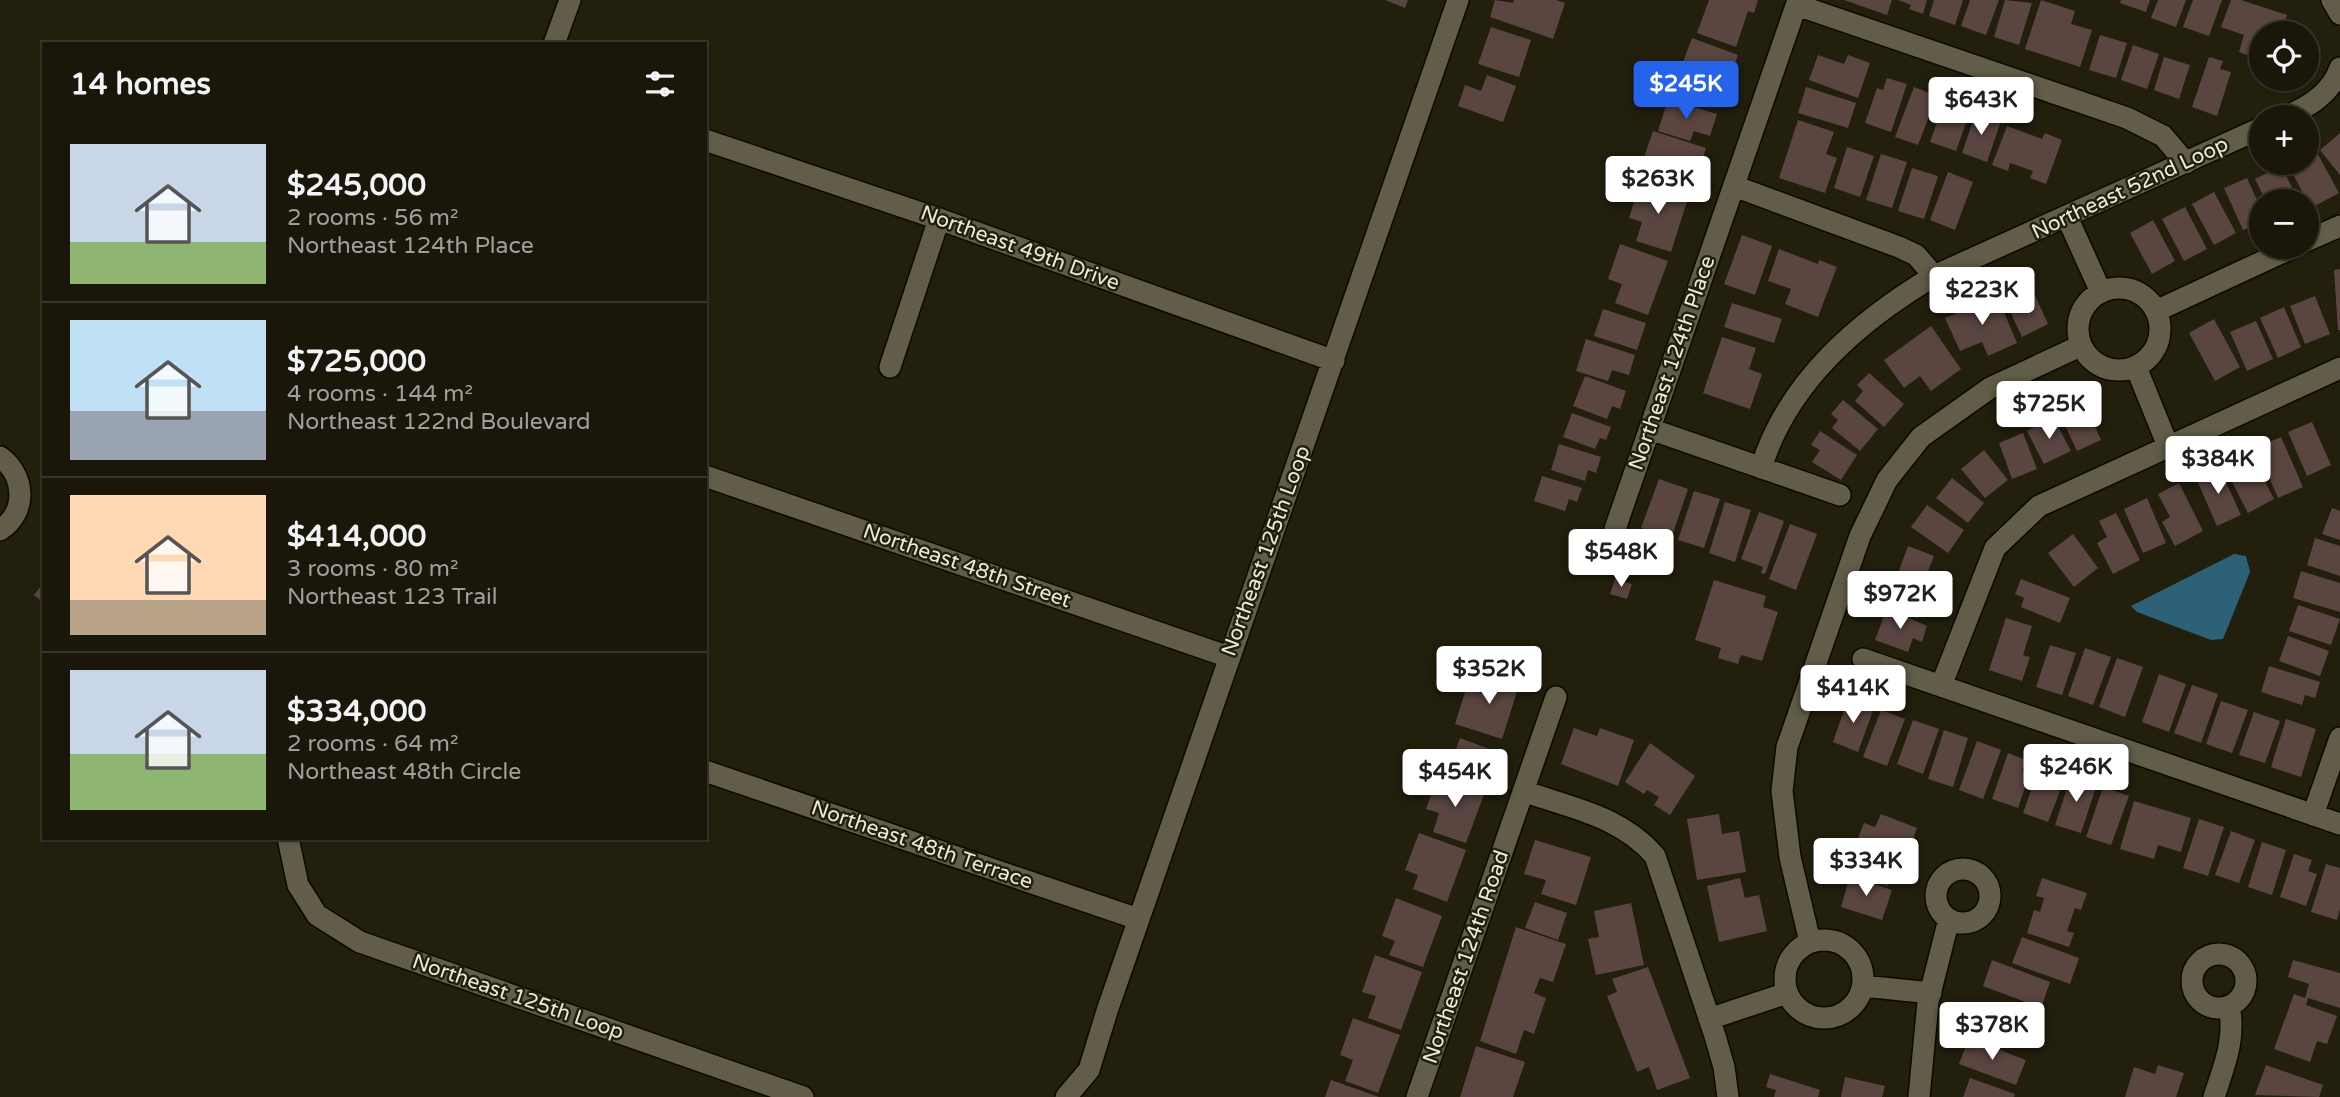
<!DOCTYPE html>
<meta charset="utf-8">
<style>
body{margin:0;font-family:"Varela Round",sans-serif;background:#272418;color:#f1f3f6;height:100vh;display:flex;flex-direction:column;font-size:26px;white-space:nowrap}
*{box-sizing:border-box;margin:0}
p{font-size:23px;color:#9f9f9c}
.icon{flex:none;width:38px;height:38px;fill:none;stroke:currentColor;stroke-width:2;stroke-linecap:round;stroke-linejoin:round}
.map{position:relative;flex:1;overflow:hidden}
.drawer{position:absolute;left:42px;top:42px;width:665px;height:798px;display:flex;flex-direction:column;background:#1a170a;border-radius:0px;box-shadow:0 2px 5px #0004,0 0 0 2px #38362b}
.drawer>*{flex:none}
.buttons{position:absolute;left:2249px;top:21px;display:grid;gap:14px}
.buttons a{display:grid;place-items:center;width:70px;height:70px;border-radius:50%;background:#1a170a;box-shadow:0 2px 5px #0004,0 0 0 2px #38362b;font-size:35px}
.price{position:absolute;translate:-50% -60px;padding:0 16px;border-radius:7px;background:#fff;color:#222;font-size:23px;line-height:46px;filter:drop-shadow(0 2px 4px #0008)}
.price::after{content:'';position:absolute;left:50%;top:42px;width:21px;height:16px;margin-left:-10px;background:inherit;clip-path:polygon(0 0,100% 0,50% 100%)}
.price.current{background:#2563eb;color:#fff}
ul{padding:0;list-style:none}
li{display:flex;align-items:center;gap:21px;height:175px;padding:0 28px}
li+li{border-top:2px solid #38362b}
li span{display:grid;place-items:center;flex:none;width:196px;height:140px;border-radius:0px;color:#555}
li>.icon{margin-inline-start:auto}
span .icon{width:84px;height:84px;fill:#fffc;stroke-width:1}
li b{font-size:30px}
h2{display:flex;justify-content:space-between;align-items:center;height:84px;padding:0 28px;font-size:30px}
.map>svg:first-child{display:block}
.water{fill:#2c6178}
.building{fill:#5b4541}
.lines{fill:none;stroke-linecap:round;stroke-linejoin:round}
.minor-casing{stroke:#0c0900;stroke-width:24}
.minor{stroke:#615d48;stroke-width:21}
.labels{text-anchor:middle;dominant-baseline:central;stroke-width:5;stroke-linejoin:round;paint-order:stroke}
.street-label{font-size:21px;fill:#ebe9dd;stroke:#221f0d}
</style>
<div class="map">
<svg width="2340" height="1097" viewBox="0 0 2340 1097">
<rect width="100%" height="100%" fill="#221f0d"/>
<path class="water" d="M2234,554L2246,556L2250,572L2223,639L2211,640L2137,612L2131,606Z"/>
<path class="building" d="M1385,0H1408L1405,8Z
M1495,0L1513,3L1514,0H1556L1565,3L1553,39L1490,17Z
M1709,0H1758L1754,13L1748,11L1736,47L1697,33Z
M1844,0H1892L1887,15Z
M1898,0H1927L1923,14L1909,9L1911,5Z
M1934,0H1963L1955,25L1929,16Z
M1970,0H1999L1986,35L1961,26Z
M2005,0L2032,3L2019,45L1994,37Z
M2041,0L2075,11L2071,24L2092,30L2080,67L2025,49Z
M2121,0H2150L2146,12L2120,3Z
M2158,0H2186L2176,27L2151,18Z
M2193,0H2222L2209,36L2183,27Z
M2231,0H2241L2287,15L2281,33H2261V60L2239,52L2244,35L2221,27Z
M1491,27L1531,40L1519,77L1478,64Z
M2100,35L2127,43L2116,78L2089,70Z
M1692,38L1738,55L1718,108L1685,96L1692,78L1679,73Z
M2133,45L2159,54L2147,89L2121,80Z
M1818,55L1844,64L1848,55L1870,63L1858,98L1809,80Z
M2164,57L2190,65L2179,99L2154,90Z
M2209,57L2223,61L2220,69L2231,72L2217,116L2192,107Z
M1487,75L1516,86L1503,122L1458,106L1465,85L1481,91Z
M1887,78L1907,84L1891,132L1865,123L1877,88L1883,90Z
M1806,87L1856,103L1848,128L1798,113Z
M1914,87L1937,96L1918,145L1895,137Z
M1668,99L1717,114L1710,136L1694,131L1690,141L1658,131Z
M1944,103L1970,112L1956,151L1930,142Z
M1976,112L2001,121L1987,162L1962,153Z
M1798,120L1834,132L1826,154L1837,158L1825,193L1779,178Z
M2007,126L2042,139L2045,133L2062,140L2046,184L2030,178L2033,171L2010,163L2008,171L1992,165Z
M1653,131L1706,148L1699,169L1679,162L1675,173L1642,163Z
M2340,133V175L2320,150Z
M1847,147L1874,156L1860,197L1834,188Z
M2314,147L2339,193L2311,208L2287,163H2306V151Z
M1881,154L1907,162L1892,208L1866,200Z
M2281,166L2299,201H2266L2255,179Z
M1912,168L1938,176L1924,219L1898,211Z
M1948,172L1973,182L1955,230L1930,220Z
M2247,178L2261,209V222L2243,230L2224,188Z
M1640,183L1688,198L1671,252L1636,241L1642,222L1629,218Z
M2214,192L2236,233L2214,245L2192,204Z
M2185,207L2207,249L2184,261L2162,219Z
M2153,220L2175,261L2152,274L2130,233Z
M1742,235L1772,246L1755,295L1724,284Z
M1620,244L1668,261L1648,315L1615,303L1622,284L1608,279Z
M1779,249L1818,264L1819,260L1837,267L1818,317L1785,304L1791,289L1768,281Z
M2340,269V330H2338L2334,270Z
M2028,280L2048,324L2022,337L2001,292Z
M1997,296L2017,343L1988,356L1982,342L1960,351L1945,318Z
M2315,296L2330,334L2305,344L2290,306Z
M1732,303L1782,319L1774,343L1724,327Z
M2284,307L2301,347L2278,358L2260,318Z
M1603,309L1646,323L1637,350L1594,336Z
M2214,319L2240,367L2215,381L2189,333Z
M2256,321L2273,359L2247,371L2230,332Z
M1931,326L1961,369L1931,391L1920,376L1904,388L1884,360Z
M1722,337L1756,348L1749,369L1762,374L1750,409L1703,393Z
M1586,339L1635,355L1629,375L1612,370L1608,381L1576,371Z
M1869,373L1904,404L1884,427L1855,401L1863,391L1857,385Z
M1585,376L1626,391L1620,409L1612,406L1607,419L1573,406Z
M2082,397L2101,440L2077,451L2057,408Z
M1843,400L1878,429L1860,451L1832,428L1838,420L1831,414Z
M1572,413L1611,427L1606,440L1600,438L1595,449L1563,437Z
M2053,417L2071,451L2044,464L2027,431Z
M2312,422L2331,465L2307,476L2288,432Z
M1820,431L1857,455L1841,480L1812,462L1820,450L1811,445Z
M2023,433L2037,469L2012,479L1999,443Z
M2281,437L2303,487L2278,498L2256,448Z
M1559,444L1601,457L1596,473L1588,470L1585,481L1551,470Z
M1984,450L2008,480L1985,498L1961,469Z
M2249,451L2274,499L2248,513L2231,480L2241,475L2233,459Z
M2218,465L2241,515L2217,526L2195,476Z
M1542,476L1582,488L1577,502L1569,499L1565,511L1534,501Z
M1952,478L1984,503L1968,523L1936,498Z
M1659,479L1688,489L1671,539L1641,528Z
M2179,483L2203,531L2175,546L2162,522L2170,517L2158,494Z
M1694,491L1720,499L1704,548L1678,540Z
M2147,498L2166,543L2143,553L2124,509Z
M1725,502L1751,510L1735,562L1709,553Z
M1927,505L1964,530L1948,553L1911,527Z
M2332,508L2340,511V540L2322,534Z
M1759,512L1784,521L1765,574L1761,573L1763,567L1741,559Z
M2116,513L2140,560L2113,574L2097,543L2107,537L2099,521Z
M1790,524L1817,534L1796,590L1769,579Z
M2073,534L2098,568L2074,587L2048,553Z
M2315,538L2340,546V576L2307,565Z
M1908,546L1934,556L1928,571L1935,574L1930,586L1898,573Z
M2301,571L2340,583V612L2293,598Z
M1615,579L1632,584L1627,599L1610,594Z
M2021,579L2070,598L2060,623L2021,607L2024,598L2015,594Z
M1714,580L1766,596L1763,607L1778,612L1762,661L1741,655L1738,664L1718,658L1721,648L1695,640Z
M1897,581L1936,595L1930,610L1921,606L1918,618L1887,607Z
M44,582V603L34,595Z
M2298,605L2340,619L2331,645L2289,631Z
M1887,608L1927,626L1922,642L1913,638L1908,652L1875,640Z
M2006,618L2032,626L2023,655L2030,657L2022,681L1989,670Z
M2288,636L2329,651L2320,676L2279,661Z
M2050,645L2076,653L2062,695L2036,687Z
M2085,648L2111,657L2093,705L2068,696Z
M2117,658L2143,667L2125,717L2099,707Z
M2269,666L2320,682L2315,698L2305,695L2302,705L2261,692Z
M1488,672L1520,682L1502,739L1455,724L1466,689L1481,693Z
M2159,674L2186,684L2169,732L2142,722Z
M2192,685L2218,694L2201,743L2174,733Z
M1848,699L1874,708L1858,752L1833,742Z
M2221,701L2248,710L2232,753L2206,744Z
M1881,710L1905,719L1887,766L1863,757Z
M2254,712L2280,721L2265,763L2239,755Z
M2286,719L2316,729L2301,777L2271,767Z
M1913,720L1939,729L1923,774L1897,764Z
M1574,728L1597,736L1600,728L1634,740L1618,786L1561,764Z
M1944,730L1968,738L1953,787L1928,779Z
M1460,738L1500,753L1493,771L1486,769L1481,782L1448,770Z
M1977,741L2001,750L1983,799L1959,790Z
M1650,743L1695,776L1670,815L1654,805L1659,797L1647,790L1644,794L1625,782Z
M2008,753L2026,760L2022,771L2030,773L2018,808L1992,799Z
M2040,765L2057,771L2051,788L2060,791L2048,822L2023,813Z
M2071,776L2097,784L2081,833L2055,825Z
M1436,780L1469,791L1471,783L1486,789L1466,843L1433,832L1439,813L1426,809Z
M2103,787L2129,796L2111,845L2086,837Z
M2134,801L2191,818L2181,852L2158,845L2154,859L2120,849Z
M1719,814L1722,834L1739,831L1746,872L1697,880L1687,819Z
M1881,814L1917,828L1910,847L1894,841L1889,853L1857,841L1864,823L1875,827Z
M2199,819L2224,827L2208,876L2183,868Z
M2231,831L2255,840L2239,883L2215,875Z
M1419,833L1466,850L1447,902L1413,889L1418,875L1405,870Z
M1535,840L1591,857L1576,905L1541,894L1546,880L1524,874Z
M2262,842L2286,850L2272,895L2248,887Z
M1847,847L1896,863L1888,886L1839,870Z
M2294,854L2312,860L2308,871L2317,874L2306,906L2280,897Z
M2326,864L2340,868V909L2337,920L2311,912Z
M1850,876L1892,890L1882,920L1841,907Z
M1740,878L1745,898L1759,895L1767,931L1719,942L1707,886Z
M2042,878L2087,893L2081,910L2075,908L2067,931L2074,933L2069,947L2027,933L2034,910L2040,912L2044,898L2036,896Z
M1396,898L1442,916L1423,967L1389,955L1395,941L1382,936Z
M1535,902L1567,913L1558,940L1525,928Z
M1631,903L1644,965L1596,975L1588,939L1599,937L1594,911Z
M1516,927L1566,944L1553,982L1540,978L1534,993L1546,998L1534,1034L1524,1030L1516,1054L1480,1041Z
M2022,937L2079,958L2070,984L2012,963Z
M1375,955L1422,972L1401,1030L1368,1018L1376,996L1362,992Z
M1992,960L2050,982L2041,1008L1983,986Z
M2293,960L2340,973V1008L2308,998L2306,1005L2337,1016L2327,1044L2317,1041L2310,1062L2274,1049L2294,994L2305,998L2309,984L2288,977Z
M1648,967L1690,1078L1657,1090L1649,1067L1637,1072L1607,996L1617,992L1612,979Z
M1972,1003L2022,1021L2012,1047L1962,1029Z
M1353,1018L1400,1035L1378,1093L1345,1081L1353,1060L1340,1055Z
M1969,1038L2026,1060L2016,1085L1959,1064Z
M1476,1046L1525,1062L1513,1097H1460Z
M2158,1065L2184,1073L2176,1097H2125L2134,1067L2155,1074Z
M2266,1065L2323,1085L2319,1097L2255,1095Z
M1770,1074L1820,1090L1818,1097H1774L1776,1090L1766,1087Z
M1845,1077L1885,1086L1882,1097H1841Z
M1970,1078L2015,1094L2014,1097H1963Z
M1331,1080L1379,1097H1325Z"/>
<g class="lines">
<g class="minor-casing">
<path id="minor" d="M2332,0L2340,14
M1797,5L2127,118L2163,136L2186,163
M554,44L570,0
M2285,117C2308,107 2331,94 2340,68
M705,140L939,219L1334,361
M1734,186L1899,247L1916,255L1934,276
M2067,217L2101,292
M2306,241L2340,226
M2078 329a41 41 0 1 1 82 0a41 41 0 1 1-82 0Z
M2156,311L2294,247
M890,367L939,219
M2136,367L2168,446
M1650,429L1840,495
M0,457C25,475 28,512 0,530
M1761,468C1788,381 1859,321 1934,276L2261,128
M705,476L1229,657
M1615,529L1798,0
M1863,659L2340,824
M1941,686L1995,548L2039,506L2340,368
M705,771L1138,919
M1523,791C1571,808 1621,816 1655,856L1715,1036L1724,1067L1728,1097
M2313,815L2340,738
M288,838L298,885L317,915L360,942L803,1097
M1936 896a27 27 0 1 1 54 0a27 27 0 1 1-54 0Z
M1785 979a39 39 0 1 1 78 0a39 39 0 1 1-78 0Z
M1810,942L1790,857L1782,791L1787,747L1860,536L1887,480L1921,437L1990,388L2080,346
M2192 981a27 27 0 1 1 54 0a27 27 0 1 1-54 0Z
M1863,986L1931,993
M1709,1019L1787,993
M1066,1097L1089,1070L1107,1011L1458,0
M1417,1097L1556,697
M1919,1097L1928,1002L1949,919
M2214,1097C2224,1066 2236,1039 2229,1006"/>
</g>
<use href="#minor" class="minor"/>
</g>
<g class="labels">
<g class="street-label">
<text transform="translate(2130 188) rotate(-25)">Northeast 52nd Loop</text>
<text transform="translate(1020 248) rotate(20)">Northeast 49th Drive</text>
<text transform="translate(1672 363) rotate(-71)">Northeast 124th Place</text>
<text transform="translate(1266 551) rotate(-70)">Northeast 125th Loop</text>
<text transform="translate(967 566) rotate(19)">Northeast 48th Street</text>
<text transform="translate(922 845) rotate(19)">Northeast 48th Terrace</text>
<text transform="translate(1466 957) rotate(-71)">Northeast 124th Road</text>
<text transform="translate(518 997) rotate(19)">Northeast 125th Loop</text>
</g>
</g>
</svg>
<div class="buttons">
<a><svg class="icon" aria-label="locate" viewBox="0 0 24 24"><circle cx="12" cy="12" r="6"/><path d="M12 2v4M12 18v4M2 12h4M18 12h4"/></svg></a>
<a>+</a>
<a>−</a>
</div>
<b class="price current" style="left:1686px;top:121px">$245K</b>
<b class="price" style="left:1981px;top:137px">$643K</b>
<b class="price" style="left:1658px;top:216px">$263K</b>
<b class="price" style="left:1982px;top:327px">$223K</b>
<b class="price" style="left:2049px;top:441px">$725K</b>
<b class="price" style="left:2218px;top:496px">$384K</b>
<b class="price" style="left:1621px;top:589px">$548K</b>
<b class="price" style="left:1900px;top:631px">$972K</b>
<b class="price" style="left:1489px;top:706px">$352K</b>
<b class="price" style="left:1853px;top:725px">$414K</b>
<b class="price" style="left:2076px;top:804px">$246K</b>
<b class="price" style="left:1455px;top:809px">$454K</b>
<b class="price" style="left:1866px;top:898px">$334K</b>
<b class="price" style="left:1992px;top:1062px">$378K</b>
<section class="drawer">
<h2>14 homes<svg class="icon" aria-label="filters" viewBox="0 0 24 24"><path d="M4 7h16M4 17h16"/><circle cx="9" cy="7" r="2"/><circle cx="15" cy="17" r="2"/></svg></h2>
<ul>
<li><span style="background:linear-gradient(#c9d6e8 70%,#8fb573 0)"><svg class="icon" aria-label="home" viewBox="0 0 24 24"><path d="M3 11l9-7 9 7M6 9v11h12V9"/></svg></span><div><b>$245,000</b><p>2 rooms · 56 m²</p><p>Northeast 124th Place</p></div></li>
<li><span style="background:linear-gradient(#bfe0f5 65%,#9aa5b1 0)"><svg class="icon" aria-label="home" viewBox="0 0 24 24"><path d="M3 11l9-7 9 7M6 9v11h12V9"/></svg></span><div><b>$725,000</b><p>4 rooms · 144 m²</p><p>Northeast 122nd Boulevard</p></div></li>
<li><span style="background:linear-gradient(#ffd9b3 75%,#b9a48a 0)"><svg class="icon" aria-label="home" viewBox="0 0 24 24"><path d="M3 11l9-7 9 7M6 9v11h12V9"/></svg></span><div><b>$414,000</b><p>3 rooms · 80 m²</p><p>Northeast 123 Trail</p></div></li>
<li><span style="background:linear-gradient(#c9d6e8 60%,#8fb573 0)"><svg class="icon" aria-label="home" viewBox="0 0 24 24"><path d="M3 11l9-7 9 7M6 9v11h12V9"/></svg></span><div><b>$334,000</b><p>2 rooms · 64 m²</p><p>Northeast 48th Circle</p></div></li>
</ul>
</section>
</div>
